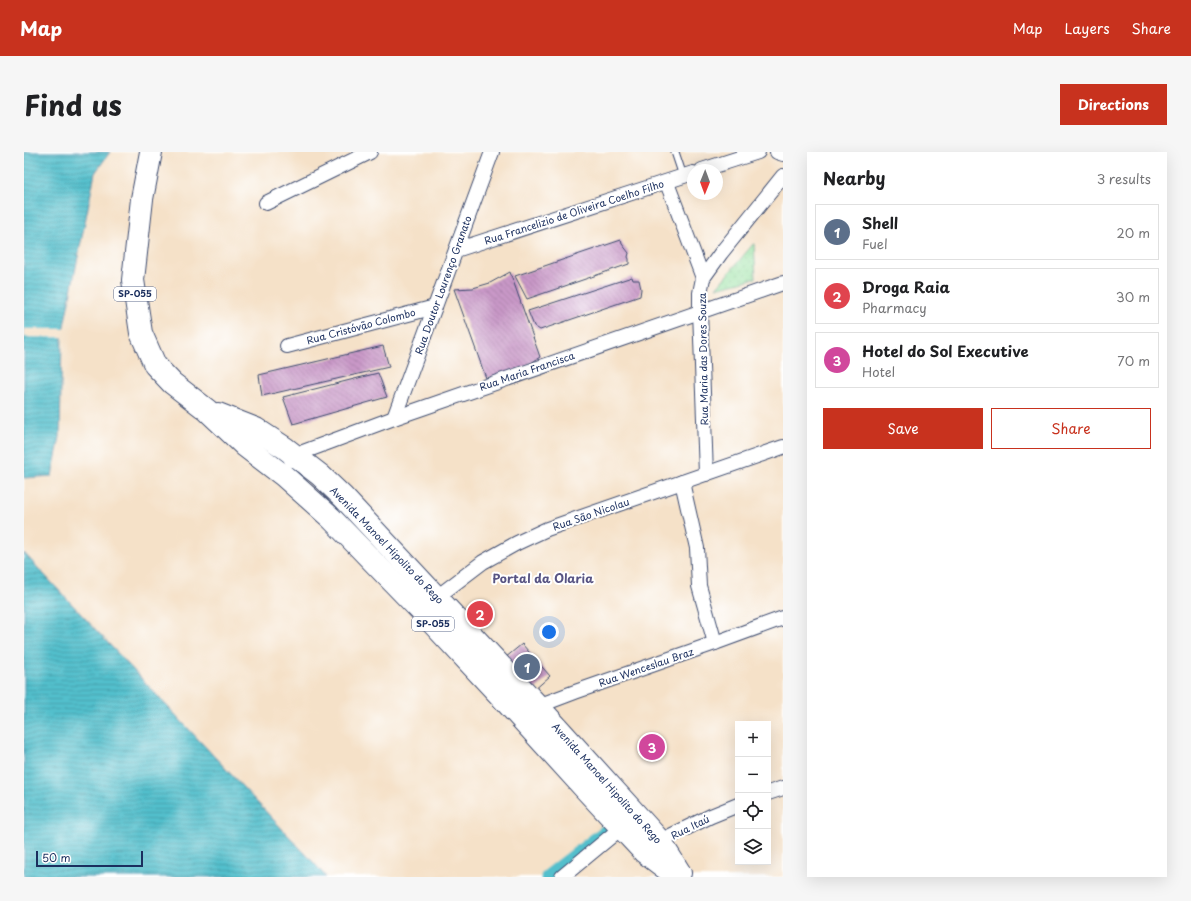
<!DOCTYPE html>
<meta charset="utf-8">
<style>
body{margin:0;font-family:"Playpen Sans",sans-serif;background:#f6f6f6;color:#202124}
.controls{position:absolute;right:12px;bottom:12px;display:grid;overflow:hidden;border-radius:0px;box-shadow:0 4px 16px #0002}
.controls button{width:36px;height:36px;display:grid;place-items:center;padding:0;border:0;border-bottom:1px solid #e0e0e0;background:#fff;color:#202124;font:20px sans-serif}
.compass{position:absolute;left:663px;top:12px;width:36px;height:36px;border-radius:50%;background:#fff;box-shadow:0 4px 16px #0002;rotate:181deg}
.scale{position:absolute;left:12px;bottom:10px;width:107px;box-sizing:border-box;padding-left:4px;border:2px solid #1b2f5e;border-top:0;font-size:11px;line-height:14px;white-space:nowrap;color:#1b2f5e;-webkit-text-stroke:3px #fff;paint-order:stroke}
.you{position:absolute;left:525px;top:480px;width:14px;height:14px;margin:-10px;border:3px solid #fff;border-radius:50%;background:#1a73e8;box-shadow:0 0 0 6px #1a73e833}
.badge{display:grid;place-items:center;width:26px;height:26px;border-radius:50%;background:#c8321e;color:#fff;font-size:13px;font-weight:700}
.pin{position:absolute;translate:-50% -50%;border:2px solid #fff;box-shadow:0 1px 4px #0006}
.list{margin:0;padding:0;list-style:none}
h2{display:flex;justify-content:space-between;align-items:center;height:52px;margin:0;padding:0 16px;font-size:17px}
h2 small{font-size:13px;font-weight:400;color:#757577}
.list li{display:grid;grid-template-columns:26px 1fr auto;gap:12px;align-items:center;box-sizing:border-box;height:56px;margin:0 8px 8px;padding:0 8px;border:1px solid #e0e0e0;border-radius:0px}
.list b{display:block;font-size:15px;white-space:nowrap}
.list p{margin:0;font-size:13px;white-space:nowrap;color:#757577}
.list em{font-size:13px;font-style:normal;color:#757577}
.actions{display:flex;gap:8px;padding:12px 16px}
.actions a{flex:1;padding:9px 0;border:1px solid #c8321e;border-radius:0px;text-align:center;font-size:14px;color:#c8321e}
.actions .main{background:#c8321e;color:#fff}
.icon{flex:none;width:22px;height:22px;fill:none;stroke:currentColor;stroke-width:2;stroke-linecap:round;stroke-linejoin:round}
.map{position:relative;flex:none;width:759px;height:725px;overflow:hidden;border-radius:0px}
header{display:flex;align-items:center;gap:24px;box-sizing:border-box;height:56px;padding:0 20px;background:#c8321e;color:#fff}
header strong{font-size:19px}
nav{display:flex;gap:22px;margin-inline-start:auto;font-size:14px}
.intro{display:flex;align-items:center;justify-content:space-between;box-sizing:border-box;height:96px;padding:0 24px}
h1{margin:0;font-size:28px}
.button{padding:10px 18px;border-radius:0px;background:#c8321e;color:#fff;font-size:14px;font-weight:700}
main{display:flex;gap:24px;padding:0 24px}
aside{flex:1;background:#fff;border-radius:0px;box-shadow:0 4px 16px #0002}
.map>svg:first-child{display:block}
.park{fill:url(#park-dots);stroke:#57877d}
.water{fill:url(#water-rules);stroke:#377795}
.pier{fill:#f5e1c8}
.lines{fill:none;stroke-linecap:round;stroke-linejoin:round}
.canal{stroke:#53bfcc;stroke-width:15}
.building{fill:url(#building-back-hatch)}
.service-casing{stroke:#3c4a6e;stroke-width:9}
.minor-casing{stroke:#3c4a6e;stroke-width:16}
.primary-casing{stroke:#3c4a6e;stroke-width:24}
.service{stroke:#fff;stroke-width:7}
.minor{stroke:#fff;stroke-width:14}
.primary{stroke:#fff;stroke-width:22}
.labels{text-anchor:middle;stroke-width:4;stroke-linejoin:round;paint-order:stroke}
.shield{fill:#fff;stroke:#5f6d8e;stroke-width:1}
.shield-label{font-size:9px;font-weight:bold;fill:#1b2f5e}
.street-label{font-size:10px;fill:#1b2f5e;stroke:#fff}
.quarter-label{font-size:12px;font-weight:bold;fill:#585483;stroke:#fff}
</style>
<header>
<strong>Map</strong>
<nav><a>Map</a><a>Layers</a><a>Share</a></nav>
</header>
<div class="intro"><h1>Find us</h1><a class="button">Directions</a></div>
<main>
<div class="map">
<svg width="759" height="725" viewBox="0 0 759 725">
<defs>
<pattern id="park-dots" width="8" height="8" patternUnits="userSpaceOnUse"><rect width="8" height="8" fill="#93df9c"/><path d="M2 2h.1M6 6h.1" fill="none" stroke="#7ec089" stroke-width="1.8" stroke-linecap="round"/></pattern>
<pattern id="water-rules" width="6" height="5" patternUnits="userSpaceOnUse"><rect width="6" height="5" fill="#53bfcc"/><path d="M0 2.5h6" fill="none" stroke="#449ca9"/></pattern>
<pattern id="building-back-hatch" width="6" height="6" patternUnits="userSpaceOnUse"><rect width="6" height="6" fill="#c998c7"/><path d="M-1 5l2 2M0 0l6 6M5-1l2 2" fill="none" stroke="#a27ca5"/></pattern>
</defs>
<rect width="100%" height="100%" fill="#fff"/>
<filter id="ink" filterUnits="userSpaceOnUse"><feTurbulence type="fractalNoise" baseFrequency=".025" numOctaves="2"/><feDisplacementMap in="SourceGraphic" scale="8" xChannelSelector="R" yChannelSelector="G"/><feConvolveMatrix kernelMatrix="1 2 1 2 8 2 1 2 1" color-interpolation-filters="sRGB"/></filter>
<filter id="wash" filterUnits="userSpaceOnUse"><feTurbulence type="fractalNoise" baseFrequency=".012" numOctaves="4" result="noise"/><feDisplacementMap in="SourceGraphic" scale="16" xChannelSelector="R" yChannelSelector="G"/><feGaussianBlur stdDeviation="0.9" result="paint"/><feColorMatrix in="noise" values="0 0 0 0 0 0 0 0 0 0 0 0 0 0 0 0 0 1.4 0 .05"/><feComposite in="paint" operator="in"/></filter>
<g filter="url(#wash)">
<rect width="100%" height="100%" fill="#f5e1c8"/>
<path class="park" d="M 730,91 L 732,126 L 692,136 Z"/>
<g class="water">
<path d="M 0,0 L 86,0 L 71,21 L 38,184 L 36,285 L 28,324 L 0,326 Z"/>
<path d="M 0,401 L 290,711 L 302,725 L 0,725 Z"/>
</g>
<path class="pier" d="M 0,177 L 41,177 L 40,185 L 0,185 Z"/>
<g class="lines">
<path class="canal" d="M 524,725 L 583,679"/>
</g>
<g id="blocks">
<g class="building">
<path d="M 597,88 L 598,92 L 605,101 L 604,105 L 605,107 L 605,112 L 503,147 L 491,124 Z"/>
<path d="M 486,120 L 516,205 L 501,215 L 481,223 L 462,226 L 430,137 L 449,136 L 466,131 Z"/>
<path d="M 608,125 L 609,128 L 615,128 L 617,137 L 616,144 L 516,178 L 510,174 L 504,159 Z"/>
<path d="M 359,194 L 365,215 L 238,244 L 235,223 Z"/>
<path d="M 354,221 L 363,245 L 269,272 L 259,245 Z"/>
<path d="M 498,492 L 526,524 L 509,539 L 481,506 Z"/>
</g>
</g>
</g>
<g filter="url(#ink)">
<use href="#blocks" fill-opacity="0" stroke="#3c4a6e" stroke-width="1"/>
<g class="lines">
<defs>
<path id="service" d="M 651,0 L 659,24"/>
<g id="minor">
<path d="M 753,0 L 759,2"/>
<path d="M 678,18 L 734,0"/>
<path d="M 643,31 L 679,126"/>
<path d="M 242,51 L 346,0"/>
<path d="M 432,98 L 669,21"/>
<path d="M 263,194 L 411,155"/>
<path d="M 370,266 L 468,0"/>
<path d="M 267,308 L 271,303 L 370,266 L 759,131"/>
<path d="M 682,322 L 676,159 L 676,141 L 679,126 L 697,101 L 759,24"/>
<path d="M 658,330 L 673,396 L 675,434 L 691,491"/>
<path d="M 411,453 L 413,445 L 459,410 L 493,391 L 523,377 L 759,295"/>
<path d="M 507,555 L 514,554 L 551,540 L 691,491 L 759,466"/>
<path d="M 744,641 L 759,636"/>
<path d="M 630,693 L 636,689 L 687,664 L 714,653"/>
<path d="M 538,725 L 597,676"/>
</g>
<g id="primary">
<path d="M 127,0 L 118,47 L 109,128 L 117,181 L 131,213 L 148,231 L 183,258 L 221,294 L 260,324 L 307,366 L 399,461 L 483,551 L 563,639 L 620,700 L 653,725"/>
<path d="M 194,262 L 232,277 L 261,296 L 296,323 L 319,345 L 514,554 L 627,679 L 636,689 L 656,721"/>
</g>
</defs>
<use href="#service" class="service-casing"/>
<use href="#minor" class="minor-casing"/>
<use href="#primary" class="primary-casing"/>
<use href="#service" class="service"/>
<use href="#minor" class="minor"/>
<use href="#primary" class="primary"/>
</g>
</g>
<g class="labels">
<g class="shield">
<rect x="90" y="135" width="42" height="14" rx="3"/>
<rect x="388" y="465" width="42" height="14" rx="3"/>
</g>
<g class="shield-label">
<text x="111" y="145">SP-055</text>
<text x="409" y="475">SP-055</text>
</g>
<g class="street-label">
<text transform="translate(550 60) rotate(-18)" y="4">Rua Francelizio de Oliveira Coelho Filho</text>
<text transform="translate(419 133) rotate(-70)" y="4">Rua Doutor Lourenço Granato</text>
<text transform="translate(337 174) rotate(-15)" y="4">Rua Cristóvão Colombo</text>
<text transform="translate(679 207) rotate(-91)" y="4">Rua Maria das Dores Souza</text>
<text transform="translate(503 219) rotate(-19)" y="4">Rua Maria Francisca</text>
<text transform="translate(567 362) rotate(-19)" y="4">Rua São Nicolau</text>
<text transform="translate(363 393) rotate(46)" y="4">Avenida Manoel Hipolito do Rego</text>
<text transform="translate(622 515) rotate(-19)" y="4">Rua Wenceslau Braz</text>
<text transform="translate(583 631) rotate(48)" y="4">Avenida Manoel Hipolito do Rego</text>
<text transform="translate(666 675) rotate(-26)" y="4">Rua Itaú</text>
</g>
<g class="quarter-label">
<text x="519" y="431">Portal da Olaria</text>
</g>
</g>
</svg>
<div class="controls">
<button>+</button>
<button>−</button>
<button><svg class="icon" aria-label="locate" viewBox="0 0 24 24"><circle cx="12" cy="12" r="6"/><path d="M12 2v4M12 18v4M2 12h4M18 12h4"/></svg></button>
<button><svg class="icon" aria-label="layers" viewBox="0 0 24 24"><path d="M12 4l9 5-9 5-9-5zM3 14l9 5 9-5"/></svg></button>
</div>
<svg class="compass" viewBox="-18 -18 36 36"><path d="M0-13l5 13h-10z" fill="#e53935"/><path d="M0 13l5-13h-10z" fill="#757577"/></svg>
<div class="scale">50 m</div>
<div class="you"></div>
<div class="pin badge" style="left:503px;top:515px;background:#5c6f8a">1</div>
<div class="pin badge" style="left:456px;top:462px;background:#e0444e">2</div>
<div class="pin badge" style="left:628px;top:595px;background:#d1479c">3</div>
</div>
<aside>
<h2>Nearby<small>3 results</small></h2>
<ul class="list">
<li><span class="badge" style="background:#5c6f8a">1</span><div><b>Shell</b><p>Fuel</p></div><em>20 m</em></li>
<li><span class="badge" style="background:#e0444e">2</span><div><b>Droga Raia</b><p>Pharmacy</p></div><em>30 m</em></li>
<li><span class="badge" style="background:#d1479c">3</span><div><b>Hotel do Sol Executive</b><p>Hotel</p></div><em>70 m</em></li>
</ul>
<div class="actions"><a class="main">Save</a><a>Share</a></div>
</aside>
</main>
